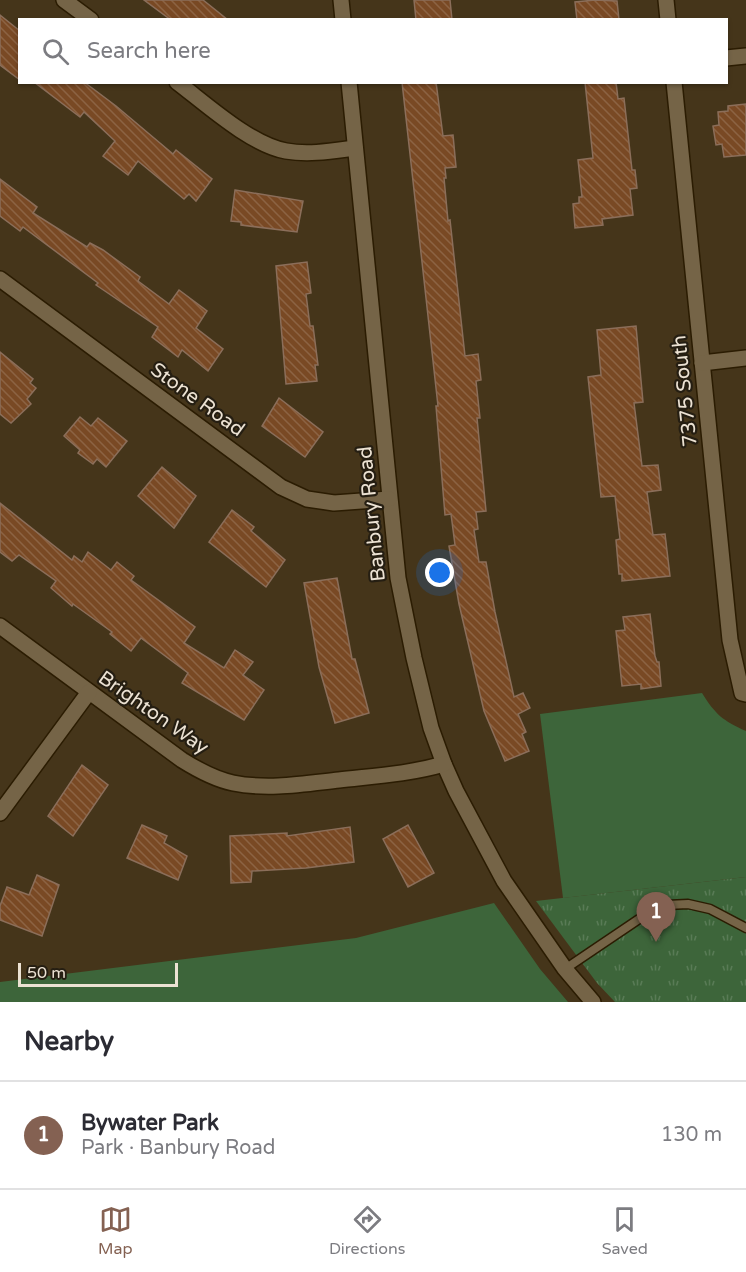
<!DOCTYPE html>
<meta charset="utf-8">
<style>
body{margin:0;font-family:"Varela Round",sans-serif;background:#f2f2f3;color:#2b2b33}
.scale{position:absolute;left:18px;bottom:15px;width:160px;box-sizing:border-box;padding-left:6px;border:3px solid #ece2d3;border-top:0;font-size:16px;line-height:21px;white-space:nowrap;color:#ece2d3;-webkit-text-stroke:4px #251e12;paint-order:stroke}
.you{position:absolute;left:440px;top:573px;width:21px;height:21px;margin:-15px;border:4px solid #fff;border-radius:50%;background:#1a73e8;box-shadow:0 0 0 9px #1a73e833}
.badge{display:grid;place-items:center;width:39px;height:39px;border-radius:50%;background:#846152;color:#fff;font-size:20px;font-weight:700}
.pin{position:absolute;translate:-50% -50px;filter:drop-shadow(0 2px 3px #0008)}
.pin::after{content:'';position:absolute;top:32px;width:21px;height:18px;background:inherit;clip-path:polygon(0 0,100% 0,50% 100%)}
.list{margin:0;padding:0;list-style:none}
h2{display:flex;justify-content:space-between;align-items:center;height:78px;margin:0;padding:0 24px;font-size:26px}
h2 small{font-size:20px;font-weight:400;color:#7c7c81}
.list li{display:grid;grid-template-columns:39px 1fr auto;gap:18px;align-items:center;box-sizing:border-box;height:108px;padding:0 24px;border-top:2px solid #e1e1e2}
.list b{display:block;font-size:22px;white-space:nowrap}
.list p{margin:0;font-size:20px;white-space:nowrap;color:#7c7c81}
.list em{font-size:20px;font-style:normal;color:#7c7c81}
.icon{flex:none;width:33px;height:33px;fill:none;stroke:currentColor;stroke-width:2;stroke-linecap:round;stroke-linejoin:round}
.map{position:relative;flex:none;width:746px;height:1002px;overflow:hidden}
.search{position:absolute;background:#fff;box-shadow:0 2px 4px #0004;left:18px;right:18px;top:18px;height:66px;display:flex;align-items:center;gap:15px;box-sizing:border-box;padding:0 21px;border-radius:0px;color:#7c7c81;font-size:22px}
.sheet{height:186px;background:#fff}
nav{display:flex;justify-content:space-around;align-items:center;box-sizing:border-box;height:84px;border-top:2px solid #e1e1e2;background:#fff;font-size:16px;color:#7c7c81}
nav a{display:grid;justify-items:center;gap:3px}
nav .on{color:#846152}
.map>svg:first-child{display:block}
.grass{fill:#3d653a}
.park{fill:url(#park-tufts)}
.building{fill:url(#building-back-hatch);stroke:#8b6e5a;stroke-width:1.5}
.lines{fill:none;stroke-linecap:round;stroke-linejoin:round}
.lane-casing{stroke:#2b1c02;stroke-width:11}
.street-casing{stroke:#2b1c02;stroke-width:18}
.lane{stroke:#756447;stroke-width:8}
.street{stroke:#756447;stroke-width:15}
.labels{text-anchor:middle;stroke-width:4.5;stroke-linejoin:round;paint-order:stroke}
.street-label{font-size:20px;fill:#ece2d3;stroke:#251e12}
</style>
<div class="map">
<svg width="746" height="1002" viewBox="0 0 746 1002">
<defs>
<pattern id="park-tufts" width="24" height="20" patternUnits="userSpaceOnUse" patternTransform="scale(1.5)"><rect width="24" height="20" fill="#3d653a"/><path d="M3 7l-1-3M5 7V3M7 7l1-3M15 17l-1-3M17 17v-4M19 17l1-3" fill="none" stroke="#597b56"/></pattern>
<pattern id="building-back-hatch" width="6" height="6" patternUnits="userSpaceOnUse" patternTransform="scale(1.5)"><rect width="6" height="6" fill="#794924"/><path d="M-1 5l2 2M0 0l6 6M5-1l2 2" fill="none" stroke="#8c6343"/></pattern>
</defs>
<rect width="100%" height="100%" fill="#45351a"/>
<g class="grass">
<path d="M 702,693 C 715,714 723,721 746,731 L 746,877 L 563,898 L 540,714 Z"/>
<path d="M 494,903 L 540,969 L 568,1002 L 0,1002 L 0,982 L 356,938 Z"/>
</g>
<path class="park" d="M 746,877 L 746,1002 L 615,1002 L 597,983 L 536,901 Z"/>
<g class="building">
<path d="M 144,0 L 203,0 L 228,20 L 171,20 Z"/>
<path d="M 414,0 L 450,0 L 452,20 L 416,20 Z"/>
<path d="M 595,0 L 617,1 L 619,20 L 577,20 L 575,2 Z"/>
<path d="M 0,15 L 20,31 L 20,80 L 0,65 Z"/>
<path d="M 34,82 L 84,82 L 116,106 L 173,154 L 176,150 L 212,179 L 196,201 L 189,194 L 184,199 L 138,161 L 128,175 L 103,156 L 115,141 L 84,112 L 80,117 Z"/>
<path d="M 402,82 L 436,82 L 443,136 L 453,135 L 456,167 L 445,168 L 446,178 L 444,178 L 448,221 L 450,220 L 465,356 L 478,354 L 481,380 L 476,381 L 480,418 L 477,418 L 486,511 L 476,512 L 478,529 L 474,530 L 479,562 L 486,562 L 495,612 L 514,697 L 523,693 L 530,708 L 518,714 L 526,732 L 522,734 L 529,751 L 505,761 L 484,711 L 459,604 L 449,546 L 455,545 L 451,514 L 445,515 L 436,406 L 438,406 Z"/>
<path d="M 585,82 L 616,82 L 618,99 L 624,98 L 632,170 L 635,170 L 637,188 L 630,189 L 633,215 L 602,219 L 603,225 L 575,228 L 573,204 L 579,203 L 579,197 L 582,197 L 578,160 L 593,158 Z"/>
<path d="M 746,104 L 746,155 L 724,157 L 722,144 L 716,145 L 713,126 L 719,125 L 718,112 L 728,111 L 728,106 Z"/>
<path d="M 0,179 L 37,207 L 33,213 L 87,247 L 90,243 L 103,250 L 140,277 L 138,281 L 169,304 L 179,290 L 207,311 L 196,328 L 223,349 L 208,371 L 182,350 L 178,357 L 152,337 L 158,327 L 96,285 L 98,283 L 23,227 L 20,231 L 0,216 Z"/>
<path d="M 235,190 L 303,201 L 297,232 L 241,225 L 241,222 L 231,221 Z"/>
<path d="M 307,262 L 311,293 L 306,294 L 310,326 L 313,326 L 318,365 L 315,365 L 317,381 L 286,384 L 276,266 Z"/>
<path d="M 636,326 L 643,402 L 634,403 L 642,466 L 658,465 L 661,490 L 647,492 L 653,535 L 665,534 L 670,576 L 622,581 L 622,574 L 619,574 L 616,540 L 620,539 L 615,496 L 601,497 L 588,377 L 601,375 L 597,330 Z"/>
<path d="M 0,352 L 33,379 L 30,383 L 36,388 L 27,399 L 31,404 L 11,423 L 0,414 Z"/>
<path d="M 279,398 L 323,432 L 305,457 L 262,426 Z"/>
<path d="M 80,417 L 91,426 L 98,418 L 127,441 L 106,467 L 97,459 L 93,464 L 78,453 L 80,450 L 64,436 Z"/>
<path d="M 162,467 L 196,496 L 174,528 L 138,496 Z"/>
<path d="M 0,503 L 72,560 L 74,556 L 82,562 L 88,552 L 111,570 L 117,562 L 134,576 L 131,580 L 195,627 L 184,643 L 224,668 L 235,650 L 253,662 L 243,675 L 264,690 L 244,720 L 182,683 L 188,673 L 141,638 L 131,651 L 110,634 L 112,632 L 73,604 L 72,606 L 51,588 L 56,581 L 19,555 L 12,561 L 0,552 Z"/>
<path d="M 232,510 L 254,527 L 251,531 L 285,560 L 266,587 L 209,542 Z"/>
<path d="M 337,578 L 352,659 L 355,659 L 369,713 L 335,723 L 319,667 L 304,583 Z"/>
<path d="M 650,614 L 655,656 L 657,662 L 659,662 L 661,686 L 641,689 L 641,684 L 622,686 L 616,631 L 625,630 L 623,617 Z"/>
<path d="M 82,765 L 108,785 L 73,836 L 48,816 Z"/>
<path d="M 142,825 L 167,836 L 164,843 L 187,856 L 178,880 L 127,858 Z"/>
<path d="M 408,825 L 434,873 L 408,887 L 383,839 Z"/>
<path d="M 350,827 L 354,862 L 306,868 L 252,871 L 251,882 L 231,883 L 230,836 L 287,833 L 287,836 Z"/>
<path d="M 37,875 L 59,885 L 42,936 L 0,920 L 0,906 L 7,887 L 29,895 Z"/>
</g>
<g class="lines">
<defs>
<path id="lane" d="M 565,969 L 645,915 L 667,905 L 688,904 L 710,909 L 746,928"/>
<g id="street">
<path d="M 64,0 L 91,20"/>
<path d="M 341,0 L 343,20"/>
<path d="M 666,0 L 668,20"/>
<path d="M 726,58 L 746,56"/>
<path d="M 177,82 C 206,104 251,145 286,151 C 309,155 332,151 355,148"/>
<path d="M 349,82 L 398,578 L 414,658 L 431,728 L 444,764 L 456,791 L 504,881 L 565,969 L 593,1002"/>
<path d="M 674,82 L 730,640 L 742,693 L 746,694"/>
<path d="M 0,279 L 281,487 L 307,499 L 334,503 L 389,499"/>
<path d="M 702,363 L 746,358"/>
<path d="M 0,626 L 182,760 C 198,770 214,779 233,783 C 268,790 303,784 339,780 C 374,776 409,774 444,764"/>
<path d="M 0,813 L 89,692"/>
</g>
</defs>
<use href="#lane" class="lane-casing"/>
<use href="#street" class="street-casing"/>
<use href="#lane" class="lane"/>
<use href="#street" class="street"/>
</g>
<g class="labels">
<g class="street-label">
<text transform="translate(684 391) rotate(-96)" y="7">7375 South</text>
<text transform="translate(198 399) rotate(36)" y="7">Stone Road</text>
<text transform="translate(371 514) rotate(-96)" y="7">Banbury Road</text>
<text transform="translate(154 712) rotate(35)" y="7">Brighton Way</text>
</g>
</g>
</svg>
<div class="scale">50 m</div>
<div class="you"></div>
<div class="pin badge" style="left:656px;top:942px">1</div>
<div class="search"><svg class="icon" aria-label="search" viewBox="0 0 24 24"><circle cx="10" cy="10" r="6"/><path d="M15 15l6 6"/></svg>Search here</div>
</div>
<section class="sheet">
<h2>Nearby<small></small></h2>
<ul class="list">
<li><span class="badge">1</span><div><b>Bywater Park</b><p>Park · Banbury Road</p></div><em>130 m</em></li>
</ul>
</section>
<nav>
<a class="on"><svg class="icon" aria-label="map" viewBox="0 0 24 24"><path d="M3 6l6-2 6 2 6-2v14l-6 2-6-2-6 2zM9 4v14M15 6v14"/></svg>Map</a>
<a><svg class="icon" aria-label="directions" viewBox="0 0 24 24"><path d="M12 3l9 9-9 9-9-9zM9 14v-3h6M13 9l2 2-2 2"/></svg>Directions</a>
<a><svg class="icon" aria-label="saved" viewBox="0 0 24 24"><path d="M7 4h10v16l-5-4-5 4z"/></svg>Saved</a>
</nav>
